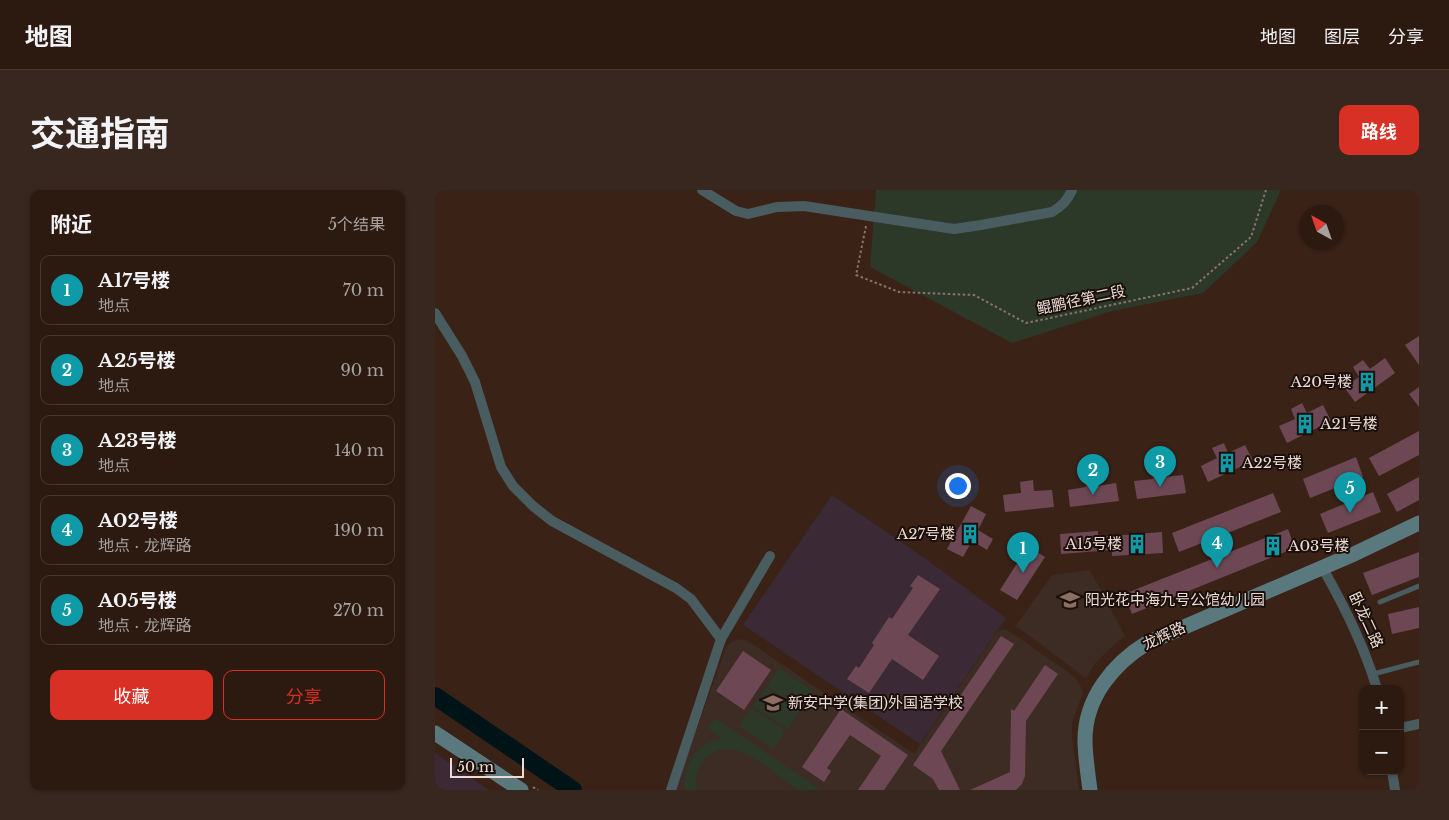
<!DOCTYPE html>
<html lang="zh">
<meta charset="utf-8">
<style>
body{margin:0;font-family:"Libre Baskerville","Noto Sans SC",serif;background:#38271f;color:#f1f3f6}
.controls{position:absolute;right:15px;bottom:15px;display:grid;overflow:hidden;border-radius:10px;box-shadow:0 1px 4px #0004}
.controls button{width:45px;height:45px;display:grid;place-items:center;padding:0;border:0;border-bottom:1px solid #483831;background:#2c1a11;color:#f1f3f6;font:25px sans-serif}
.compass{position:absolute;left:864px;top:15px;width:45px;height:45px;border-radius:50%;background:#2c1a11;box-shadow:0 1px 4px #0004;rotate:320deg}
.scale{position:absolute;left:15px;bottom:12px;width:74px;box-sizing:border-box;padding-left:5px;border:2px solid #ecdbd3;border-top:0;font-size:14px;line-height:18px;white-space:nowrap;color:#ecdbd3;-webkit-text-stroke:4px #1a0f0a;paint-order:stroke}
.you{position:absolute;left:522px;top:295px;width:18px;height:18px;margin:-12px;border:4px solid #fff;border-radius:50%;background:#1a73e8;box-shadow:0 0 0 8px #1a73e833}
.badge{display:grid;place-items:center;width:32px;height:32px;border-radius:50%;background:#d93025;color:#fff;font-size:16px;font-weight:700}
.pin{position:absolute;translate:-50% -41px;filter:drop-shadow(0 1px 2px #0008)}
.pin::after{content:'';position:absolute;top:26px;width:18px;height:15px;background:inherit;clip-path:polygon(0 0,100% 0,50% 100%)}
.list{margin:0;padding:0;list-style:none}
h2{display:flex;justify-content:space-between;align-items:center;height:65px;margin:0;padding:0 20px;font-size:21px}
h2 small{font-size:16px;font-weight:400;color:#a6a19f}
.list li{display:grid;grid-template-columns:32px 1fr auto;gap:15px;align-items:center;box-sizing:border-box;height:70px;margin:0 10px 10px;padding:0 10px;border:1px solid #483831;border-radius:10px}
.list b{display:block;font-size:19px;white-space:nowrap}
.list p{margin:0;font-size:16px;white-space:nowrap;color:#a6a19f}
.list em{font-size:16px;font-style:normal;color:#a6a19f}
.actions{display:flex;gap:10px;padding:15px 20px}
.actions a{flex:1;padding:11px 0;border:1px solid #d93025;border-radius:10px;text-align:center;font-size:18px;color:#d93025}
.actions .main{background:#d93025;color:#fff}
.map{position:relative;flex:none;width:984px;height:600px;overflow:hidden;border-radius:10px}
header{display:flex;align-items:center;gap:30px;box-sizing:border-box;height:70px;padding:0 25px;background:#2c1a11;border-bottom:1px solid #483831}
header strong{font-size:24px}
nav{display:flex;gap:28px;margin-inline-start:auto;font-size:18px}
.intro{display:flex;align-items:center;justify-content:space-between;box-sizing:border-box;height:120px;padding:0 30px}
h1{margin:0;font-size:35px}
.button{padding:12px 22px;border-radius:10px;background:#d93025;color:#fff;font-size:18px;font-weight:700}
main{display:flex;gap:30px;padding:0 30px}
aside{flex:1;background:#2c1a11;border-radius:10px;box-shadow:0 1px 4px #0004}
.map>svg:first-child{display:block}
.industrial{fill:#3b2a35}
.education{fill:#3d2c23}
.green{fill:#2c3929}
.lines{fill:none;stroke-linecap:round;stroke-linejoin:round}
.river{stroke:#001418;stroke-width:18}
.building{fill:#6d4854}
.path{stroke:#89746a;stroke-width:2;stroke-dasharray:2.5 2.5;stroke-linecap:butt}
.lane{stroke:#495c60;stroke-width:5}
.street{stroke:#495c60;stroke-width:10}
.secondary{stroke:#5a797f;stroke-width:15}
.labels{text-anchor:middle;stroke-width:4;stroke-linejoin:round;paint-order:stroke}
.street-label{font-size:15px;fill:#ecdbd3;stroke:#1a0f0a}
.poi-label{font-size:15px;fill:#ecdbd3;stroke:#1a0f0a;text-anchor:start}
</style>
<header>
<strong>地图</strong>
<nav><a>地图</a><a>图层</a><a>分享</a></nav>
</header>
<div class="intro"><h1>交通指南</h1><a class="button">路线</a></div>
<main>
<aside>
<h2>附近<small>5个结果</small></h2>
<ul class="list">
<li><span class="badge" style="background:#0f9aa8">1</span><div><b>A17号楼</b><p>地点</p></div><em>70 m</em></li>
<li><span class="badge" style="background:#0f9aa8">2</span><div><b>A25号楼</b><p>地点</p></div><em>90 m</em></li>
<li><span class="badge" style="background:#0f9aa8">3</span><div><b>A23号楼</b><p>地点</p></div><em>140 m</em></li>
<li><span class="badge" style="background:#0f9aa8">4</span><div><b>A02号楼</b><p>地点 · 龙辉路</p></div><em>190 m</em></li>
<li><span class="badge" style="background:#0f9aa8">5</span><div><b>A05号楼</b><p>地点 · 龙辉路</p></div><em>270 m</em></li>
</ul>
<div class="actions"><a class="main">收藏</a><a>分享</a></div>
</aside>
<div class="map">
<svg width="984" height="600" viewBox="0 0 984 600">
<rect width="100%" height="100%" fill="#3a2217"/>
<g class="industrial">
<path d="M 397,305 L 491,369 L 571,428 L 485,554 L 308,435 Z"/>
<path d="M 0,563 L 54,600 L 0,600 Z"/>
</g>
<g class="education">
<path d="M 655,380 L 690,446 L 681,453 L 661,472 L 651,488 L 581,436 L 617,385 Z"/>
<path d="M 568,439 L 574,441 L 633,482 L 641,489 L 646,497 L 648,503 L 637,533 L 637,546 L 644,600 L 240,600 L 289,463 L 292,456 L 298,451 L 306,449 L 313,451 L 479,564 L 562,442 Z"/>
</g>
<g class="green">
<path d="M 441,0 L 846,0 L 822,52 L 768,103 L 677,121 L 577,153 L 435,77 Z"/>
<path d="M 344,478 L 378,501 L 366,519 L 332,496 Z"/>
<path d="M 331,497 L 365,521 L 353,539 L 318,516 Z"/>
<path d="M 317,518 L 351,541 L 338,559 L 304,536 Z"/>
<path d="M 280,528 L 386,600 C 379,600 369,600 363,599 C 337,585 300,540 271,568 C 263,576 259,588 262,600 L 250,600 C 245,575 263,553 287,548 L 273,538 Z"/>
</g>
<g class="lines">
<path class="river" d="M 0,506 L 138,600"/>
</g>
<g class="building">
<path d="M 984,146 L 984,175 L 970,155 Z"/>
<path d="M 950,168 L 960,183 L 920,212 L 909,197 L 924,187 L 918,177 L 928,170 L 935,179 Z"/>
<path d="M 984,197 L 984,217 L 974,204 Z"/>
<path d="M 867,213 L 872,223 L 888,215 L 896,231 L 852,253 L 844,236 L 860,229 L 856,219 Z"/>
<path d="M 984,241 L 984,265 L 944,286 L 934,268 Z"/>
<path d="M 789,253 L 793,263 L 810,255 L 818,271 L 773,292 L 766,276 L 782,268 L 777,258 Z"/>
<path d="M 921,267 L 928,287 L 875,308 L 868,289 Z"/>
<path d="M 729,276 L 730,287 L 748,285 L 751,303 L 702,309 L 699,291 L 718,289 L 716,278 Z"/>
<path d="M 662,285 L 663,296 L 681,293 L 684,311 L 635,317 L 633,300 L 651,297 L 649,286 Z"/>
<path d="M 984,287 L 984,310 L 962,322 L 952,304 Z"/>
<path d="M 598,290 L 599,301 L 617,300 L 619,317 L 570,322 L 568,305 L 586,303 L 585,292 Z"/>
<path d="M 938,302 L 946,322 L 893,343 L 885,324 Z"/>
<path d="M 838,303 L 846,322 L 744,362 L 737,343 Z"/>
<path d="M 536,316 L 551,324 L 543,340 L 558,349 L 552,360 L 537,351 L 528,367 L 512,359 Z"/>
<path d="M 853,339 L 860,358 L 697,424 L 689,404 Z"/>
<path d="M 663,341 L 663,347 L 727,342 L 728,363 L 677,366 L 677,360 L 626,364 L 625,344 Z"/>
<path d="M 593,356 L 610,367 L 582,410 L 565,400 Z"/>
<path d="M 984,362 L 984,387 L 937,405 L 928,383 Z"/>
<path d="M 483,385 L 505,399 L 473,445 L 504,466 L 488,490 L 457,469 L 434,503 L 412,489 L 421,476 L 424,478 L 439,455 L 437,453 L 454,427 L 457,429 L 478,398 L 475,396 Z"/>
<path d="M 984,417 L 984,438 L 957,444 L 953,424 Z"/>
<path d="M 566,446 L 579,454 L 506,561 L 525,600 L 504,600 L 498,589 L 478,575 Z"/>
<path d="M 308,461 L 336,480 L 309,520 L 281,501 Z"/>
<path d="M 610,475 L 623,484 L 591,531 L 590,586 L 587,594 L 581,600 L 535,600 L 575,582 L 576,519 L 579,521 Z"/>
<path d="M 406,519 L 473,565 L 449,600 L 423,600 L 446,566 L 415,545 L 392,578 L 396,581 L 389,592 L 367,577 Z"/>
</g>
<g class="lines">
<g class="path">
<path d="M 431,36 L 421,85 L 464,102 L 539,105 L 591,133 L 757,98 L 816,47 L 831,0"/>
<path d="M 98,597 L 103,600"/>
</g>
<g class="lane">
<path d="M 945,412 L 984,396"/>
<path d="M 938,484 L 984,472"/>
</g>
<g class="street">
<path d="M 267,0 L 301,21 L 313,24 L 342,17 L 369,16 L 519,39 L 546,35 L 617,22 C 627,16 632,11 637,0"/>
<path d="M 0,123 L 27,166 L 40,192 L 66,277 L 78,296 L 98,316 L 117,331 L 241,398 L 256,409 L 286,449"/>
<path d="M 887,377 C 910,417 929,455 942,499"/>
<path d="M 965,538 L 984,534"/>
<path d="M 957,581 L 960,600"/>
<path d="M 236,600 L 286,449 L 335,366"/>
</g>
<g class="secondary">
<path d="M 0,543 L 86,600"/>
<path d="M 655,600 C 653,584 650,566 650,550 C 650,508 678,474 712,453 L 919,364 L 984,333"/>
</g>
</g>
<defs>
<symbol id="building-bare" viewBox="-9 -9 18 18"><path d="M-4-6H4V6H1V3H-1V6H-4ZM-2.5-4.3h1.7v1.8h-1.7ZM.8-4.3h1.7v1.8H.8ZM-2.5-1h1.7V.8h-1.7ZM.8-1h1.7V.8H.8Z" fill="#0f9aa8" stroke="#1a0f0a" stroke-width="2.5" paint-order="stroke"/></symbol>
<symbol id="school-bare" viewBox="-9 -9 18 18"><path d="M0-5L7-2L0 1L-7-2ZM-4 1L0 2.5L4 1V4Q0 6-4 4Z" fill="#8d6e63" stroke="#1a0f0a" stroke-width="2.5" paint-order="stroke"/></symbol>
</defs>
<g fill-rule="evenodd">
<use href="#building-bare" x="918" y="178" width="28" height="28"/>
<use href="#building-bare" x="856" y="220" width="28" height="28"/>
<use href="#building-bare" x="778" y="259" width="28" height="28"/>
<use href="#building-bare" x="521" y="330" width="28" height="28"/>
<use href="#building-bare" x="688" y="340" width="28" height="28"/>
<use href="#building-bare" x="824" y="342" width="28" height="28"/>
<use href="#school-bare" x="621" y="396" width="28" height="28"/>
<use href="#school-bare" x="324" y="499" width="28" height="28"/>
</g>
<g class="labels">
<g class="street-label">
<text transform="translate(646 110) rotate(-12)" y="5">鲲鹏径第二段</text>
<text transform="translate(931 430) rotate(65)" y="5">卧龙二路</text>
<text transform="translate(729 446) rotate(-25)" y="5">龙辉路</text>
</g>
<g class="poi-label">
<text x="917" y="197" text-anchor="end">A20号楼</text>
<text x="885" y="239">A21号楼</text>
<text x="807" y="278">A22号楼</text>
<text x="520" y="349" text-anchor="end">A27号楼</text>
<text x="687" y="359" text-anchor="end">A15号楼</text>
<text x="853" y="361">A03号楼</text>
<text x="650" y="415">阳光花中海九号公馆幼儿园</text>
<text x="353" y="518">新安中学(集团)外国语学校</text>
</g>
</g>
</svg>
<div class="controls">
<button>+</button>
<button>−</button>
</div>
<svg class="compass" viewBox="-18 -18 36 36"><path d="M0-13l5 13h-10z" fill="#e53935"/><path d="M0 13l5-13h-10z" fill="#a6a19f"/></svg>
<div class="scale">50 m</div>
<div class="you"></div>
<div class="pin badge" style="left:588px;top:383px;background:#0f9aa8">1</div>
<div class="pin badge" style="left:658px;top:305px;background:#0f9aa8">2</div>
<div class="pin badge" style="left:725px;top:297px;background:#0f9aa8">3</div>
<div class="pin badge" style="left:782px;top:378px;background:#0f9aa8">4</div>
<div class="pin badge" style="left:915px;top:323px;background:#0f9aa8">5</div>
</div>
</main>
